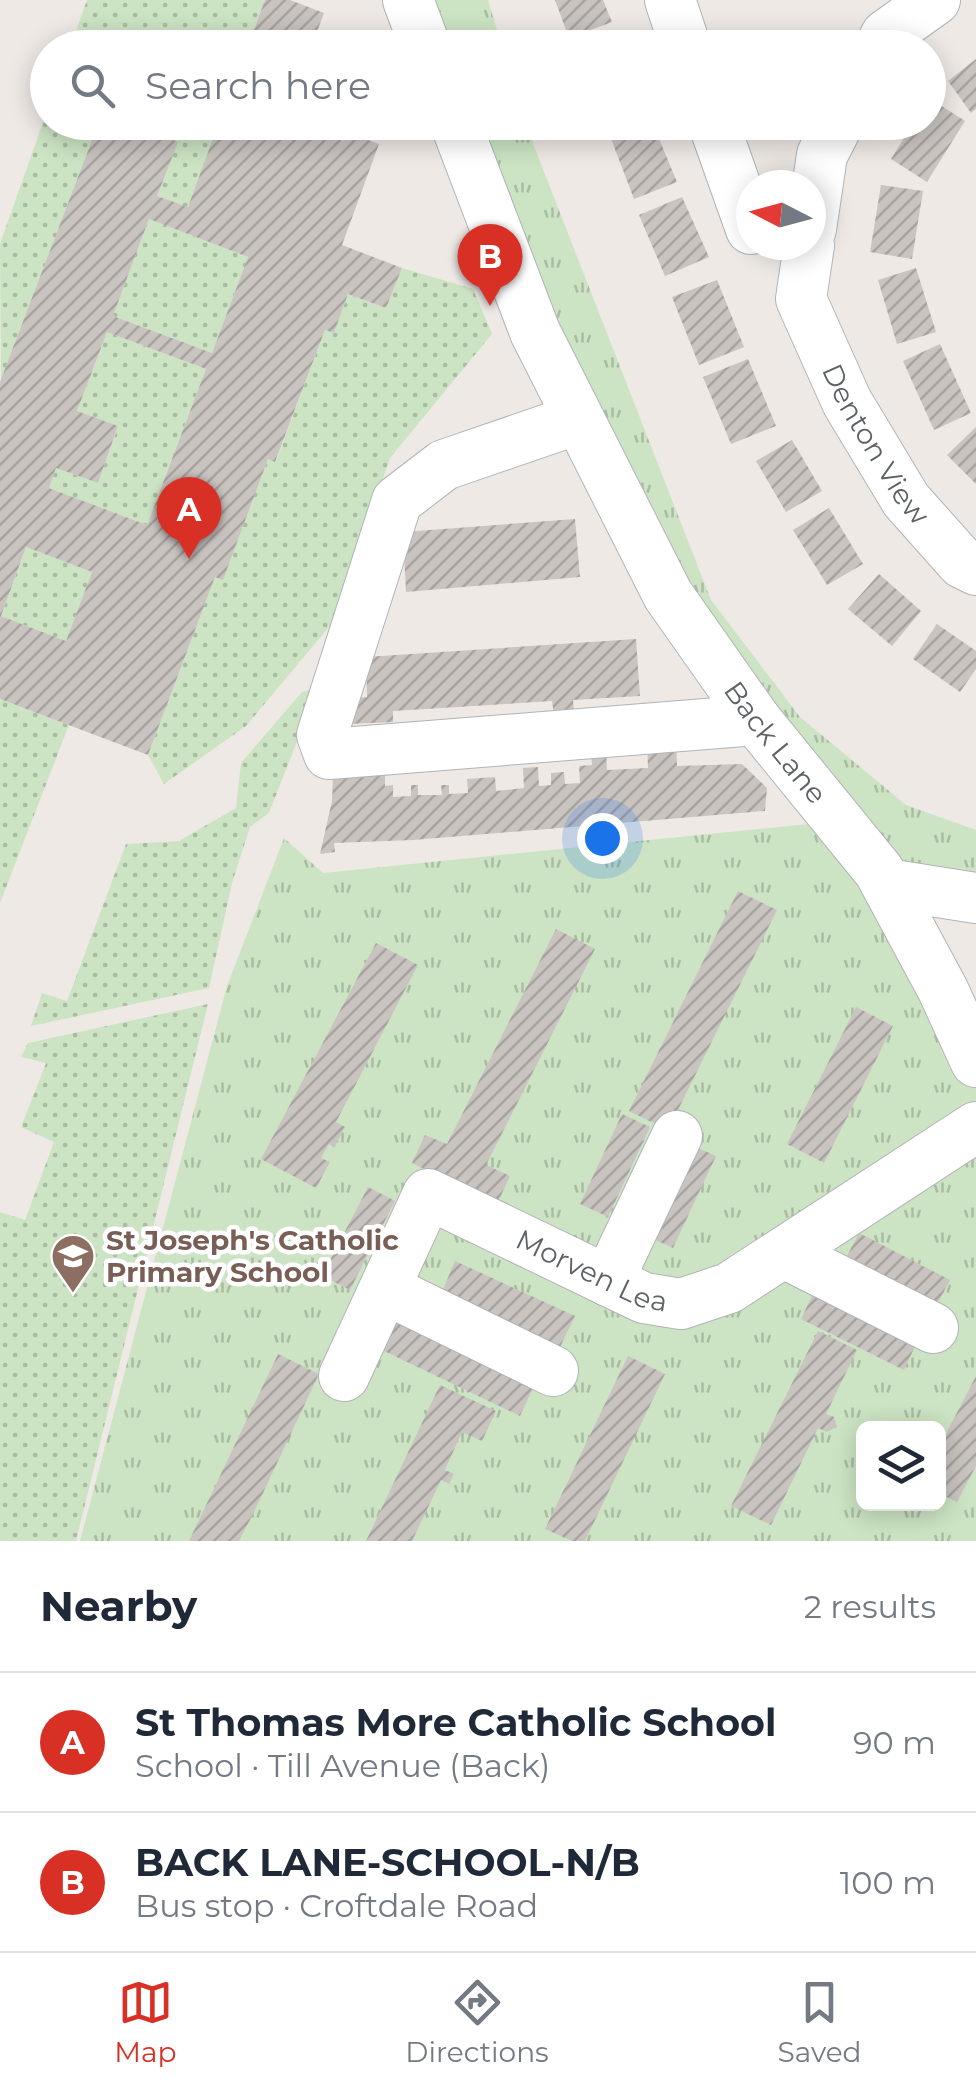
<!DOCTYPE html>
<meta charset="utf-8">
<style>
body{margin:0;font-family:Montserrat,sans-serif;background:#f6f6f7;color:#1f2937}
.controls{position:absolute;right:30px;bottom:30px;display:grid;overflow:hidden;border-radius:15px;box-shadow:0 5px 25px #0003}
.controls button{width:90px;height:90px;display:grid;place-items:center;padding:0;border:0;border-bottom:2px solid #e0e1e3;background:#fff;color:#1f2937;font:50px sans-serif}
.compass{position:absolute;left:736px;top:170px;width:90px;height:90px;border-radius:50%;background:#fff;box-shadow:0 5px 25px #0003;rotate:276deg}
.you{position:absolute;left:602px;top:838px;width:35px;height:35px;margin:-25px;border:8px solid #fff;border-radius:50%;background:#1a73e8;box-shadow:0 0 0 15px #1a73e833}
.badge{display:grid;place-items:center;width:65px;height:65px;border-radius:50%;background:#d93025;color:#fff;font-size:32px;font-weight:700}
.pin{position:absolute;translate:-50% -82px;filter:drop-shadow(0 2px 5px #0008)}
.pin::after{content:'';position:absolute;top:52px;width:35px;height:30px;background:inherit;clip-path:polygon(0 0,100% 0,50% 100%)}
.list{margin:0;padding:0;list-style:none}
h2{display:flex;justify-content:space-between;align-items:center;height:130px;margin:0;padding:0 40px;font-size:42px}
h2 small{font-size:32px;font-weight:400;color:#747a83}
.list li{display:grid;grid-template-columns:65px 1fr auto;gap:30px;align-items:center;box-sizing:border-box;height:140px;padding:0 40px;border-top:2px solid #e0e1e3}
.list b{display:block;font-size:38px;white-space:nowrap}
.list p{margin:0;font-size:32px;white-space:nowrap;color:#747a83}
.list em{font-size:32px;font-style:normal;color:#747a83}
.icon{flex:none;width:55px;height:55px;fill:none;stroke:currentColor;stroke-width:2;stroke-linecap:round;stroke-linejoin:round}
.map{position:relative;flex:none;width:976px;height:1541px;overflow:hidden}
.search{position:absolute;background:#fff;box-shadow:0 5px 25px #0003;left:30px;right:30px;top:30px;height:110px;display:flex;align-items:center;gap:25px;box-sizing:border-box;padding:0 35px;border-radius:55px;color:#747a83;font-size:38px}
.sheet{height:410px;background:#fff}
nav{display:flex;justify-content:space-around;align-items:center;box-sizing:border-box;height:140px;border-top:2px solid #e0e1e3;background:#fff;font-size:28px;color:#747a83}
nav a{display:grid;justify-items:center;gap:5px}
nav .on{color:#d93025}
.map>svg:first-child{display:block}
.grass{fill:url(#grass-tufts);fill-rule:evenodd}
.park{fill:url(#park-dots)}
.building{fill:url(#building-hatch);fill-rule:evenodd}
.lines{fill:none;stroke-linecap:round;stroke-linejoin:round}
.minor-casing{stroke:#b0b4b6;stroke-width:52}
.minor{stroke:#fff;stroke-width:50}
.labels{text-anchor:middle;stroke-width:9;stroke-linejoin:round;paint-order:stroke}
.street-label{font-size:28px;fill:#5d6264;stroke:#fff}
.education-label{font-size:28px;font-weight:bold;fill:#785e54;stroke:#fff;text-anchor:start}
</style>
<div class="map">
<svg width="976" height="1541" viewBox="0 0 976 1541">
<defs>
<pattern id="grass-tufts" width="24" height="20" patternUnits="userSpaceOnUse" patternTransform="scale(2.5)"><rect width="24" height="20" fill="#cce4c3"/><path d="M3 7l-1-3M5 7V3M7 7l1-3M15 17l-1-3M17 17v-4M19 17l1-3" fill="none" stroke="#a9bca2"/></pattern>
<pattern id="park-dots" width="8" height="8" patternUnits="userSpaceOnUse" patternTransform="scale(2.5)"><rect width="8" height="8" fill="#cce4c3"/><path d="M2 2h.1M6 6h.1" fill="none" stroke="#a9bca2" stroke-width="1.8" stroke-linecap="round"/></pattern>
<pattern id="building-hatch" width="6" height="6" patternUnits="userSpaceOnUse" patternTransform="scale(2.5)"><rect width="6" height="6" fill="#cac4c1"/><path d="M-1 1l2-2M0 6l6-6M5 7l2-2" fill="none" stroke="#a7a3a0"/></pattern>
</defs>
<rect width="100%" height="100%" fill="#eee9e5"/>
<g class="grass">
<path d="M 408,0 L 488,0 L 502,47 L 426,47 Z"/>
<path d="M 455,123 L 525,123 L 711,600 L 800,717 L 906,805 L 976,830 L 976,898 L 888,884 L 976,1062 L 976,1541 L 80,1541 L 227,986 L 284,838 L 323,873 L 838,821 L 756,720 ZM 864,1428 L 938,1428 L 938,1504 L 864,1504 Z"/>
</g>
<g class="park">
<path d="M 87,0 L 265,0 L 247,47 L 70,48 Z"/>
<path d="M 47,111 L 48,122 L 99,123 L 1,382 L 0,244 Z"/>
<path d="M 126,123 L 219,123 L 188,207 L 157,196 L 177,142 Z"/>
<path d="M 149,219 L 248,257 L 212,353 L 113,316 Z"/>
<path d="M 402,268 L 473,289 L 492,334 L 390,458 L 334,621 L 246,726 L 164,784 L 148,755 L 215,577 L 223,579 L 268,459 L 276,461 L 325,330 L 334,333 L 348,294 L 386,308 Z"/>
<path d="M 107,332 L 206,369 L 147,525 L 49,488 L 56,468 L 98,483 L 118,427 L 77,411 Z"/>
<path d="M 26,547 L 92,572 L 66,641 L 1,616 Z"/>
<path d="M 318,688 L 269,813 L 250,827 L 232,883 L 209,988 L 31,1026 L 42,993 L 67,1001 L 126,844 L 179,841 L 236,808 L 241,763 L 302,692 Z"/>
<path d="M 0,699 L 69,725 L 0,903 Z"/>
<path d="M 208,1004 L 76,1541 L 0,1541 L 0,1212 L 25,1220 L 54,1142 L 21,1127 L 46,1063 L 21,1057 L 28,1043 Z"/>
</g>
<g class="building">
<path d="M 265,0 L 290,0 L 324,13 L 311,48 L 247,48 Z"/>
<path d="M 555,0 L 603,0 L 612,22 L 569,38 Z"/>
<path d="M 976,59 L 976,109 L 971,113 L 948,81 Z"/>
<path d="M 929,98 L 965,121 L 927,182 L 891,159 L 914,122 L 929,122 Z"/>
<path d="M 99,122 L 126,122 L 178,142 L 157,196 L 188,207 L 219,122 L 294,122 L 343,141 L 346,132 L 379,144 L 342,245 L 402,268 L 386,308 L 348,294 L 334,333 L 325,330 L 275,462 L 268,459 L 223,580 L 215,577 L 148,755 L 0,699 L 0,382 ZM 149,219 L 248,257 L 212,353 L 113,316 ZM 107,332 L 206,369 L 147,525 L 49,488 L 56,468 L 98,483 L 118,426 L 77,411 ZM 26,547 L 92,572 L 66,641 L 1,616 Z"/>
<path d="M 645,122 L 652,122 L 677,182 L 634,199 L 610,136 Z"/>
<path d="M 881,185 L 923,191 L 912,259 L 870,252 Z"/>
<path d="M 682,197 L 709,257 L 665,276 L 639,215 Z"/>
<path d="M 916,268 L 936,332 L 897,344 L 878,280 Z"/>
<path d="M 717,280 L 744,347 L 699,365 L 672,297 Z"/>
<path d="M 940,344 L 971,413 L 934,430 L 903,361 Z"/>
<path d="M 748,359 L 776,426 L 731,444 L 703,377 Z"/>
<path d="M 976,427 L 976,484 L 947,455 Z"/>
<path d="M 792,440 L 822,491 L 786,512 L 756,461 Z"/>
<path d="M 829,508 L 863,564 L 827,585 L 793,530 Z"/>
<path d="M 575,519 L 580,577 L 406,592 L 403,532 Z"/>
<path d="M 879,574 L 921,611 L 892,646 L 848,609 Z"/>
<path d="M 937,624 L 976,651 L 976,669 L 960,692 L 913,659 Z"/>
<path d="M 636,639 L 640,696 L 573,700 L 575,720 L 555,722 L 552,701 L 393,711 L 393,722 L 348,724 L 347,698 L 367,697 L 366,657 Z"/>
<path d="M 676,741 L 677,766 L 742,764 L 767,788 L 765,811 L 413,840 L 334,843 L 335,852 L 320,854 L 332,801 L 333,775 L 385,775 L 385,786 L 393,785 L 393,797 L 411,796 L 411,785 L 418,785 L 418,795 L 442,795 L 441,785 L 449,785 L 449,794 L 468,793 L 467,779 L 495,777 L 496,791 L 524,788 L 523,768 L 538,767 L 539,786 L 551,785 L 551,773 L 564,772 L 565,784 L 580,783 L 579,766 L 592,765 L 591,746 L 606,744 L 607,770 L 648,768 L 647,742 Z"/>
<path d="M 738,891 L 777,910 L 668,1130 L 629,1111 Z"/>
<path d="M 556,929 L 595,949 L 486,1165 L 510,1176 L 497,1204 L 412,1163 L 425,1135 L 447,1144 Z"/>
<path d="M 376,943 L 418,965 L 336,1122 L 345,1127 L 334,1148 L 329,1144 L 321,1158 L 330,1162 L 316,1188 L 261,1159 Z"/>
<path d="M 856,1007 L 893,1026 L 824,1163 L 787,1144 Z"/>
<path d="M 622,1114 L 650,1127 L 608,1217 L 580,1204 Z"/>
<path d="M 689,1144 L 716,1156 L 673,1248 L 647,1236 Z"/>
<path d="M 368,1187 L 395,1201 L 350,1290 L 322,1276 Z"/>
<path d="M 859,1233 L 950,1280 L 936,1306 L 845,1260 Z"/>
<path d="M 455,1261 L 575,1316 L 560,1347 L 442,1292 Z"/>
<path d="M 814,1292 L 917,1342 L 904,1370 L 801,1319 Z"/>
<path d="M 397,1318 L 535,1384 L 520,1416 L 382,1350 Z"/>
<path d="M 818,1331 L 857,1350 L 826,1414 L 834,1417 L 837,1427 L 827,1432 L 818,1428 L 771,1525 L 731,1506 Z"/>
<path d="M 278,1354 L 319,1374 L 254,1512 L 239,1541 L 189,1541 Z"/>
<path d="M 628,1356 L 665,1374 L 585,1541 L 572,1541 L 545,1529 Z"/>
<path d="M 976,1376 L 976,1466 L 957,1502 L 939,1493 L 939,1447 Z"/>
<path d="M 440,1385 L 496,1411 L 482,1441 L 462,1432 L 445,1470 L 454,1474 L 449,1484 L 441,1480 L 412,1541 L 366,1541 Z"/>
</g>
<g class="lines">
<defs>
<g id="minor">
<path d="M 408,0 L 426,48"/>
<path d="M 670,0 L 686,48"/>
<path d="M 879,48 L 886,35 L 935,0"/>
<path id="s1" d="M 455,122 L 535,332 L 668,595 L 756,720 L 879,871 L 943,990 L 976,1062"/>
<path d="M 713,122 L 751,229"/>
<path d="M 811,229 L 822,155 L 839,122"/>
<path id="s2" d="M 809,245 L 801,299 L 847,402 L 906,500 L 962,563 L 976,570"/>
<path d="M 578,419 L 444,465 L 397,501 L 322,735 L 329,754 L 756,720"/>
<path d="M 887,884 L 976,898"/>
<path d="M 784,1253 L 933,1328"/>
<path d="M 608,1281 L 677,1136"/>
<path d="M 385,1289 L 553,1371"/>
<path id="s3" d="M 344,1376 L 428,1194 L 644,1298 L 681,1304 L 729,1288 L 976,1127"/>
</g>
</defs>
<use href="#minor" class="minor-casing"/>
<use href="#minor" class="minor"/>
</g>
<defs>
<symbol id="school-pin" viewBox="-11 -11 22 30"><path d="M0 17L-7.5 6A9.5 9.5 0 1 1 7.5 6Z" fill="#8d6e63" stroke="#fff"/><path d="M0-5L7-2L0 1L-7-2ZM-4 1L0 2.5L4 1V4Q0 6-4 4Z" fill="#fff"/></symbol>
</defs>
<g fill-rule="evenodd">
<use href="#school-pin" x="48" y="1231" width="50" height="68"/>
</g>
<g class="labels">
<g class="street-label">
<text dy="10" stroke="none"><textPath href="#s2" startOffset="218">Denton View</textPath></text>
<text dy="10" stroke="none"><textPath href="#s1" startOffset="702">Back Lane</textPath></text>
<text dy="10" stroke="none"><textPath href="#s3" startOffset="382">Morven Lea</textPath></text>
</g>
<g class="education-label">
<text x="106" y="1250">St Joseph's Catholic<tspan x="106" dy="32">Primary School</tspan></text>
</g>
</g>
</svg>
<div class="controls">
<button><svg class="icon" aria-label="layers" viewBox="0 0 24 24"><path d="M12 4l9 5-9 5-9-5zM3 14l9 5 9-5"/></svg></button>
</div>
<svg class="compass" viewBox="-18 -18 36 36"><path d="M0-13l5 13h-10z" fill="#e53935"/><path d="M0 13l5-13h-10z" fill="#747a83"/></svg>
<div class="you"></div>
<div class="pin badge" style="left:189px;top:559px">A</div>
<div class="pin badge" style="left:490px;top:306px">B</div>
<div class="search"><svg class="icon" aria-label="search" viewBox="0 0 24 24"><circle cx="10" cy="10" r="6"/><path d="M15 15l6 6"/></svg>Search here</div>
</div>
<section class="sheet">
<h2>Nearby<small>2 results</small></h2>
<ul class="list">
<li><span class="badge">A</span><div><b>St Thomas More Catholic School</b><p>School · Till Avenue (Back)</p></div><em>90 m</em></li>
<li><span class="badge">B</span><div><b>BACK LANE-SCHOOL-N/B</b><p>Bus stop · Croftdale Road</p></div><em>100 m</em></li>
</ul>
</section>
<nav>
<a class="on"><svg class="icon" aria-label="map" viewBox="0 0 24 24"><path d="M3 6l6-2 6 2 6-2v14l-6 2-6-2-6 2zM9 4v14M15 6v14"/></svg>Map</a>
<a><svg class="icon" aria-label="directions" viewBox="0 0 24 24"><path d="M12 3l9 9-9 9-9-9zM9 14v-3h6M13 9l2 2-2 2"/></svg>Directions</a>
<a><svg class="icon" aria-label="saved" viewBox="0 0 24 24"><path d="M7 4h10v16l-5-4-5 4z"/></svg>Saved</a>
</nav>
